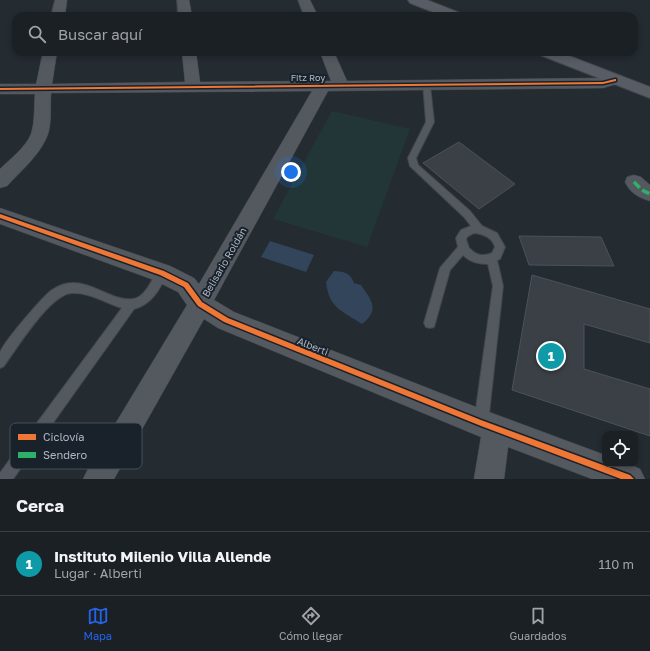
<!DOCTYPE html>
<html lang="es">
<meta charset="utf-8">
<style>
body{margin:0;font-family:"Golos Text",sans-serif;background:#24282d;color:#f1f3f6}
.controls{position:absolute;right:12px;bottom:12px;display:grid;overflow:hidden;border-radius:8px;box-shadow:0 2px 6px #0003}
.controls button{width:36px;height:36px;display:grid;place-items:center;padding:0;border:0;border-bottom:1px solid #393e42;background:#1b2025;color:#f1f3f6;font:20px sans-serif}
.you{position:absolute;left:291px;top:172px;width:14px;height:14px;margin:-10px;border:3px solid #fff;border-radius:50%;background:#1a73e8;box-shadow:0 0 0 6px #1a73e833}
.badge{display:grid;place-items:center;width:26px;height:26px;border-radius:50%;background:#2563eb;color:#fff;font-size:13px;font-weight:700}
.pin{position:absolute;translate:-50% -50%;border:2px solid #fff;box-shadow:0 1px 4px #0006}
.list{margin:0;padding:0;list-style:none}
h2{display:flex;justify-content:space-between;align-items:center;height:52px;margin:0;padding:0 16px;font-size:17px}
h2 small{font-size:13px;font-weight:400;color:#a0a3a7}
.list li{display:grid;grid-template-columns:26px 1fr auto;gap:12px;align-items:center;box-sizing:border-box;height:64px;padding:0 16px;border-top:1px solid #393e42}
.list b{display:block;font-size:15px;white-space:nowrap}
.list p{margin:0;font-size:13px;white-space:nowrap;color:#a0a3a7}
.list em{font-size:13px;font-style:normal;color:#a0a3a7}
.icon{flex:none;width:22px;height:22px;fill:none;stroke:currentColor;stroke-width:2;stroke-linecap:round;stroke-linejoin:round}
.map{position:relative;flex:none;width:650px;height:479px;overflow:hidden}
.search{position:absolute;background:#1b2025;box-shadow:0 2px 6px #0003;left:12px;right:12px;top:12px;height:44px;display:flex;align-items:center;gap:10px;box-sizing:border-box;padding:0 14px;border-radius:12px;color:#a0a3a7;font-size:15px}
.sheet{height:116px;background:#1b2025}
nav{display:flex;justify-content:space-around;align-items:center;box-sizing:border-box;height:56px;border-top:1px solid #393e42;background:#1b2025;font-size:11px;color:#a0a3a7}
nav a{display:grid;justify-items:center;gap:2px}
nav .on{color:#2563eb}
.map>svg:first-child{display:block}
.green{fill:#223637}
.water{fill:#32455a}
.building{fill:#3b4046;stroke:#4c525a}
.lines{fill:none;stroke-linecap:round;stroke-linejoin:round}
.service-casing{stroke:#42474c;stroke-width:2}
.minor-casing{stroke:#42474c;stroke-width:1}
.secondary-casing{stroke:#42474c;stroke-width:2}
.service{fill:#545960;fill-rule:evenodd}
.minor{fill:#545960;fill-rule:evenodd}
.secondary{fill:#585d65;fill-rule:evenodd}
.quiet{stroke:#2db169;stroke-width:3.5;stroke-dasharray:8 3.5;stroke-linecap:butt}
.cycleway-casing{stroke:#19222b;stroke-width:3}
.cycleway{fill:#f07635;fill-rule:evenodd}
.labels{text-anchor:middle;stroke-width:4;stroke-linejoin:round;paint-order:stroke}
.far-street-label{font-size:9px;fill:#adb7c4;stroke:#19222b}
.street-label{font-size:10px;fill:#adb7c4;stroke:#19222b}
.key{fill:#19222b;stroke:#454f59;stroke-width:1}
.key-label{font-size:11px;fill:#adb7c4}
</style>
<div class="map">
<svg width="650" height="479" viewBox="0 0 650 479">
<rect width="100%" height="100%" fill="#242b31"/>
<path class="green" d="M 332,111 L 410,129 L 367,247 L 273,219 Z"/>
<g class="water">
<path d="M 270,241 L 314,255 L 306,272 L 261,257 Z"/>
<path d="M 334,271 C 344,272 350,272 354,283 L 361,285 C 372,301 380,310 362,324 C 342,311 329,308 326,282 Z"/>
</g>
<g class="building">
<path d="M 459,142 L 515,184 L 479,209 L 423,163 Z"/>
<path d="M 519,236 L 601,237 L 614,266 L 529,265 Z"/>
<path d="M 532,275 L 650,309 L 650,343 L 584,324 L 584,369 L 650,389 L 650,436 L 512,390 Z"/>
</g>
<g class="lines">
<defs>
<g id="service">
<path d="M 423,83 L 429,83 L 430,85 L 434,122 L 416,158 L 418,165 L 470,211 L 482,226 L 497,233 L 505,247 L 500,259 L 497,260 L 503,286 L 488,423 L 486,428 L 481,430 L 476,428 L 474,423 L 493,286 L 488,264 C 478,264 470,262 463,255 L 450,270 L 434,327 L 430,328 L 426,327 L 424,323 L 440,268 L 458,247 L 456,238 L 461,230 L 471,226 L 464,217 L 410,166 L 408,158 L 426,122 ZM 474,233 C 484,234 492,237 495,247 L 492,253 C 482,257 476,255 469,248 L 466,239 L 468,236 Z"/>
<path d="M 162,268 L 166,270 L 167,273 C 160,289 152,304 134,309 L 13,479 L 0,479 L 0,473 L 122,308 C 106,303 89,292 72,293 C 50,294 17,348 4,366 L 0,368 C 0,363 0,357 0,353 C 2,344 43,296 52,290 C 58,286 65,283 72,283 C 93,282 114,302 133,299 C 146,297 152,279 158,270 Z"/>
</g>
<g id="minor">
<path d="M 55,0 L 67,0 L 65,16 L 51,16 Z"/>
<path d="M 177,0 L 189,0 L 192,16 L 178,16 Z"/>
<path d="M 298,0 L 310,0 L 318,16 L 304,16 Z"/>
<path d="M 43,52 L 57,52 L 52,84 L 185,82 L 182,52 L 196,52 L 200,82 L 331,81 L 320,52 L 334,52 L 347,81 L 603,78 L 615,75 L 620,77 L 623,80 L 620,83 L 603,88 L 328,91 L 214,300 L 234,312 L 481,409 L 605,455 L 605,464 L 629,464 L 640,469 L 645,479 L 592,479 L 508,447 L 504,479 L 474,479 L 481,437 L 218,328 L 204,319 L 114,479 L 83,479 L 88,469 L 187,305 L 178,292 L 154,280 L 0,224 L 0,208 L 170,266 L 194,278 L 199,284 L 312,91 L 51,93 C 50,106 52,122 48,134 C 41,154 21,171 7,186 L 0,188 L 0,169 C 10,159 26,147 31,134 C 35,122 34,106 35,94 L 0,94 L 0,84 L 36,84 Z"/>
<path d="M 634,175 L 641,177 L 650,185 L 650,201 C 639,198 630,193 625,182 L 627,177 Z"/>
</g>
<g id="secondary">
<path d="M 408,0 L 427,0 L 460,13 L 462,16 L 443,16 L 410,3 Z"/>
<path d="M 537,52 L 559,52 L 650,87 L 650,98 L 540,55 Z"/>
</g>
</defs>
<use href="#service" class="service-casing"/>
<use href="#minor" class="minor-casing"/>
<use href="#secondary" class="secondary-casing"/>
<use href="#service" class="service"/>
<use href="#minor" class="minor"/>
<use href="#secondary" class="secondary"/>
<path class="quiet" d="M 634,182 L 642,190 L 650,194"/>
<defs>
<g id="cycleway">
<path d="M 615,79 L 616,79 L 616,81 L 603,84 L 0,90 L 0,88 L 603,82 Z"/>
<path d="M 0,214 L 164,271 L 188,283 L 202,302 L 228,318 L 481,420 L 630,475 L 634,479 L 621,479 L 481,426 L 224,322 L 198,306 L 184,287 L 160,275 L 0,218 Z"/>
</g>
</defs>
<use href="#cycleway" class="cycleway-casing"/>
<use href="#cycleway" class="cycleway"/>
</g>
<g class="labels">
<g class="far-street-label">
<text x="308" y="81">Fitz Roy</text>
</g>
<g class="street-label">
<text transform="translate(224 262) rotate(-60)" y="4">Belisario Roldán</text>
<text transform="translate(313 346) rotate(22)" y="4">Alberti</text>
</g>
</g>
<rect x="10" y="423" width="132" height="46" rx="6" class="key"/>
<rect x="18" y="434" width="18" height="6" fill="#f07635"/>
<rect x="18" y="452" width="18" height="6" fill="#2db169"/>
<g class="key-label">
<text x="43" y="441">Ciclovía</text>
<text x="43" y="459">Sendero</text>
</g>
</svg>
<div class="controls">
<button><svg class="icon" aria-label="locate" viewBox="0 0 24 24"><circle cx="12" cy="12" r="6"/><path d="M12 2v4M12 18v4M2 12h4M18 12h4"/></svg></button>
</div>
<div class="you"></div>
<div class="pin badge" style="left:551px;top:356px;background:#0f9aa8">1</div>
<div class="search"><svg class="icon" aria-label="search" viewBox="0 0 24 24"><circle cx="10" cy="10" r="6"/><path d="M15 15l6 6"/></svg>Buscar aquí</div>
</div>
<section class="sheet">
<h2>Cerca<small></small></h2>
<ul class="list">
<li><span class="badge" style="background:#0f9aa8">1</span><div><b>Instituto Milenio Villa Allende</b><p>Lugar · Alberti</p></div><em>110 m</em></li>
</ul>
</section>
<nav>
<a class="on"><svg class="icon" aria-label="map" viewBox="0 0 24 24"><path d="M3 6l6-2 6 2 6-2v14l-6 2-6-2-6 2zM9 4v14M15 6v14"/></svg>Mapa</a>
<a><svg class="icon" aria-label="directions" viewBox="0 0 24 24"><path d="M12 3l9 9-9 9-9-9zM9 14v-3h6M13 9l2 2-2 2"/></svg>Cómo llegar</a>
<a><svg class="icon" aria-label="saved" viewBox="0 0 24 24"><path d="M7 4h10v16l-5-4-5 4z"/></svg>Guardados</a>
</nav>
